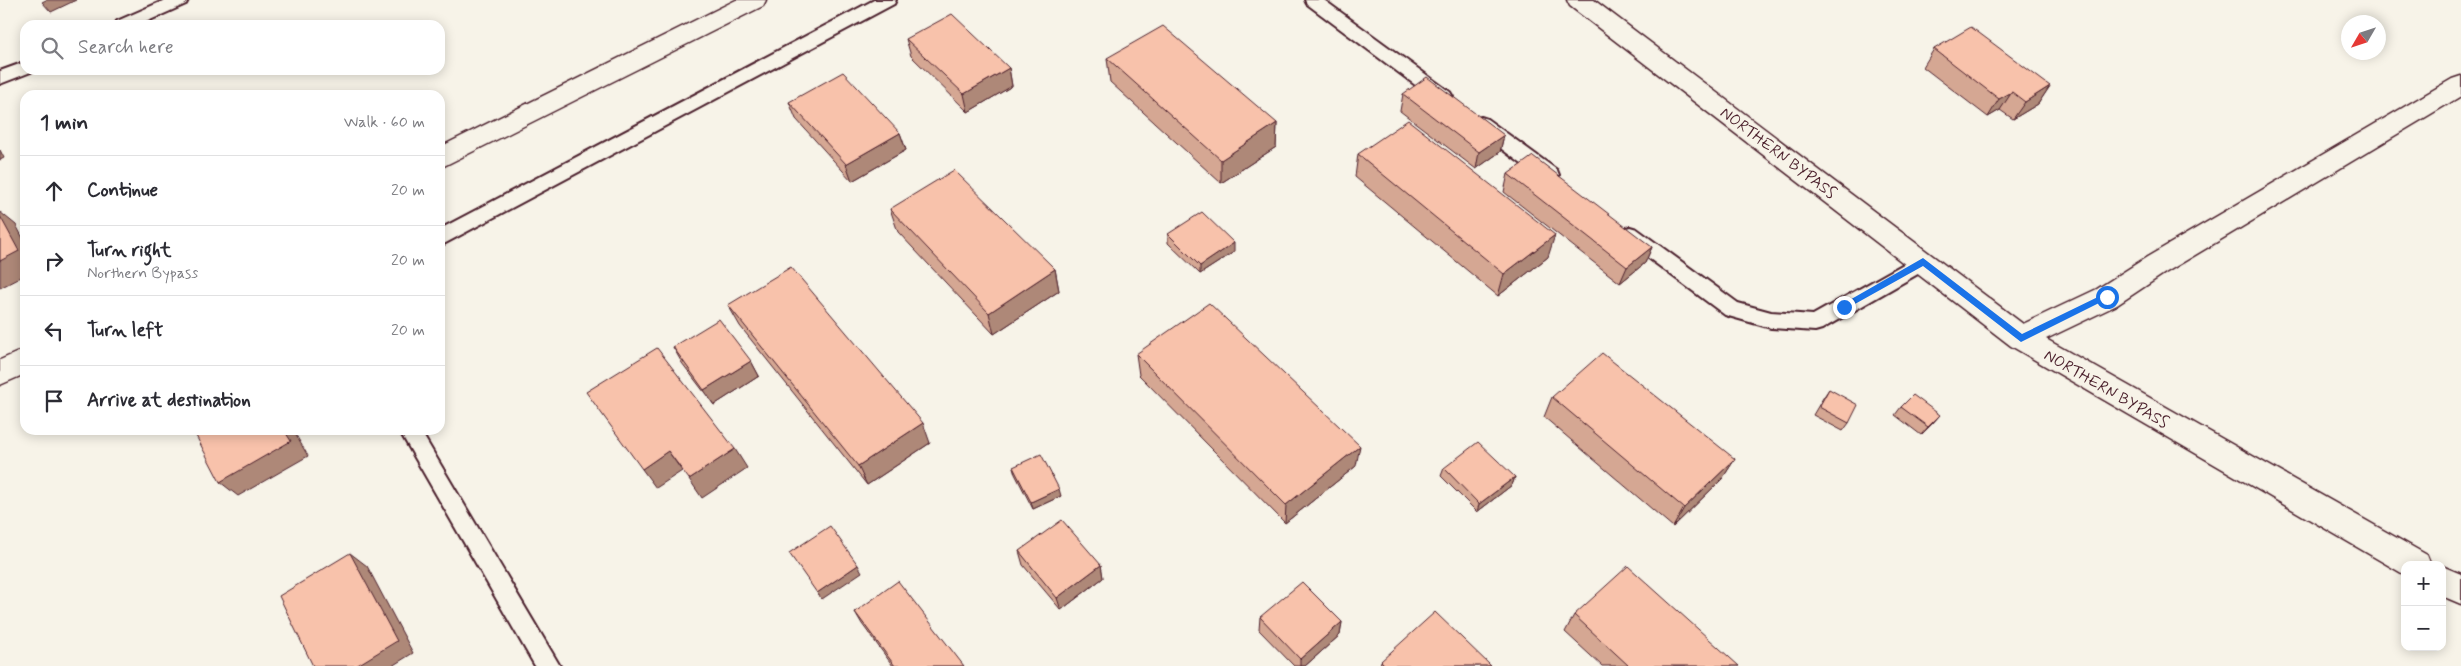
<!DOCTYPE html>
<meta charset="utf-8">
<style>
body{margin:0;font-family:Mynerve,sans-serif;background:#f7f7f7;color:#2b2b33}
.controls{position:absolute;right:15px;bottom:15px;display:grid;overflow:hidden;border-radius:10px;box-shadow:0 2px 12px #0003}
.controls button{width:45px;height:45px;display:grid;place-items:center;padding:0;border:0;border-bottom:1px solid #e1e1e2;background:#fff;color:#2b2b33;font:25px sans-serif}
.compass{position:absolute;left:2341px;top:15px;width:45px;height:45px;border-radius:50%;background:#fff;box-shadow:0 2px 12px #0003;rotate:231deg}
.stop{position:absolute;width:15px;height:15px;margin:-11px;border:4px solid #1a73e8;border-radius:50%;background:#fff}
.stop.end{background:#1a73e8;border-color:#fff;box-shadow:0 1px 5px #0008}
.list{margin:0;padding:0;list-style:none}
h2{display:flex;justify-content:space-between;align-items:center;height:65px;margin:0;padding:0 20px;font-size:21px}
h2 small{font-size:16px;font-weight:400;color:#7c7c81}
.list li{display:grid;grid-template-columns:32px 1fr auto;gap:15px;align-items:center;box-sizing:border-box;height:70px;padding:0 20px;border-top:1px solid #e1e1e2}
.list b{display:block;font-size:19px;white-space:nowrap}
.list p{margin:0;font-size:16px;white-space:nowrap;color:#7c7c81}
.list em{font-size:16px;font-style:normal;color:#7c7c81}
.icon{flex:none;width:28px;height:28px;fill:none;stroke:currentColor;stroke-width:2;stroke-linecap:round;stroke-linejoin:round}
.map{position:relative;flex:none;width:2461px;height:666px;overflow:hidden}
.search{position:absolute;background:#fff;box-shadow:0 2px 12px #0003;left:20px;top:20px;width:425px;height:55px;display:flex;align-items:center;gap:12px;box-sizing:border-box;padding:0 18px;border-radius:15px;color:#7c7c81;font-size:19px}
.panel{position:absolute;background:#fff;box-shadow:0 2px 12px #0003;left:20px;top:90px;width:425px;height:345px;border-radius:15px}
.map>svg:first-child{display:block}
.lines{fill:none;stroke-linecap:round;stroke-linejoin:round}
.lane-casing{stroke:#4a1f2b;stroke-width:4}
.street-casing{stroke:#4a1f2b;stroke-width:3}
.lane{fill:#f7f3e8;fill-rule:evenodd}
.street{fill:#f7f3e8;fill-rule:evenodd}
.wall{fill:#d5a793;stroke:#4a1f2b}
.shaded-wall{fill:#ae8878;stroke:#4a1f2b}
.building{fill:#f8c2ab;stroke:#4a1f2b}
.route{fill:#1a73e8}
.labels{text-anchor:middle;stroke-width:5;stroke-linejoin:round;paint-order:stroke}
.street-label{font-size:16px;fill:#4a1f2b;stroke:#f7f3e8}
</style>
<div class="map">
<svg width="2461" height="666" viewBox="0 0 2461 666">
<rect width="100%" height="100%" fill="#f7f3e8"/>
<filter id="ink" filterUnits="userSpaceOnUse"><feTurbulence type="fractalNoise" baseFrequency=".02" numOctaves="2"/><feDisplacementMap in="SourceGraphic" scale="10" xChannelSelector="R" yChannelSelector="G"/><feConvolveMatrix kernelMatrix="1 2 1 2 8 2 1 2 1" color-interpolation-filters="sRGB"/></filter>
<g filter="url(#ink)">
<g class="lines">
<defs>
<g id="lane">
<path d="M 165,0 L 188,0 L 186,4 L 139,25 L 115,25 L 117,21 Z"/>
<path d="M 874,0 L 896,0 L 894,4 L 440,246 L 440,229 Z"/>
<path d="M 1305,0 L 1324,0 L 1450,92 L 1453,97 L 1450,102 L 1444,103 L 1438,102 L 1307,4 Z"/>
<path d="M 25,62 L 25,70 L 33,70 L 31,72 L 0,84 L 0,71 Z"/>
<path d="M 1481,117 L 1487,119 L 1557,170 L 1559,175 L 1557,180 L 1550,182 L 1543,180 L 1475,129 L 1472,124 L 1475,119 Z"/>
<path d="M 1630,227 L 1637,229 L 1738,303 L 1771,312 L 1813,315 L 1916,257 L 1923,254 L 1930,257 L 1933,262 L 1930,267 L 1822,329 L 1815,331 L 1771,328 L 1725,315 L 1623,239 L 1620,234 L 1623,229 Z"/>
<path d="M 399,430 L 420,430 L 560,666 L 535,666 Z"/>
</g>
<g id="street">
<path d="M 736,0 L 766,0 L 763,6 L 440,168 L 440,147 Z"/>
<path d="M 1567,0 L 1594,0 L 2023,324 L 2097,289 L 2147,257 L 2452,79 L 2461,76 L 2461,96 L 2165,273 L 2117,305 L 2046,339 L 2427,555 L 2431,565 L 2405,565 L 2405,575 L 2011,346 L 1570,6 Z"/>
<path d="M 25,349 L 25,374 L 0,385 L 0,360 Z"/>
<path d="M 2442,566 L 2461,574 L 2461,604 L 2442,596 Z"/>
</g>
</defs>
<use href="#lane" class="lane-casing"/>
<use href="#street" class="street-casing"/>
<use href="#lane" class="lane"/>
<use href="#street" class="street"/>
</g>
<g class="wall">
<path d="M 906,39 L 1009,68 L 1012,86 L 968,112 L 911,56 Z"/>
<path d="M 1934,49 L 2050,86 L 2038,104 L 2013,119 L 2000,110 L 1988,117 L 1923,67 Z"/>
<path d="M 1107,58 L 1277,123 L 1276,147 L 1221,183 L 1110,82 Z"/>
<path d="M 1403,94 L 1504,135 L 1500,152 L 1476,169 L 1400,111 Z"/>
<path d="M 789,102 L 900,133 L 906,150 L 852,181 L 796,119 Z"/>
<path d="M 1358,154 L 1548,257 L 1498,296 L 1355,177 Z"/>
<path d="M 1508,174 L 1652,247 L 1645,263 L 1620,283 L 1504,192 Z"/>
<path d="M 890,209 L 1055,269 L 1059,291 L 994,334 L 898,232 Z"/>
<path d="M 1168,234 L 1234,252 L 1200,274 L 1168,243 Z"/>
<path d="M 728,305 L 930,443 L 867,485 L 740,326 Z"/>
<path d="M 673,347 L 751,361 L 759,376 L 714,405 L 682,363 Z"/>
<path d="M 1136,354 L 1356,466 L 1285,523 L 1139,375 Z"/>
<path d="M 1829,389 L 1849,423 L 1843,431 L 1813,415 L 1823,398 Z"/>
<path d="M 1552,397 L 1735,459 L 1722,479 L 1673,527 L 1544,417 Z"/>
<path d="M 1901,407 L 1933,423 L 1921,435 L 1895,415 Z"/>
<path d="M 1013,467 L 1061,496 L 1033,509 L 1015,474 Z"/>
<path d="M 1444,468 L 1515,477 L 1512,485 L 1477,512 L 1441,476 Z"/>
<path d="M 1019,551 L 1101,565 L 1103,578 L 1061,610 L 1023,565 Z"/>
<path d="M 855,612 L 964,666 L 893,666 L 862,624 Z"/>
<path d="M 1574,615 L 1739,666 L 1602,666 L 1565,632 Z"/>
<path d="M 1260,617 L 1342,622 L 1340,635 L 1305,666 L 1294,666 L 1259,630 Z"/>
<path d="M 1381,661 L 1491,666 L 1380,666 Z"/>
</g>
<g class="shaded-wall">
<path d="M 46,0 L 76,0 L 51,12 L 42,2 Z"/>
<path d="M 1009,68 L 1012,86 L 968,112 L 964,94 Z"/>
<path d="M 2050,86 L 2038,104 L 2013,119 L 2025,102 Z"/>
<path d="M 2012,92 L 2000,110 L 1988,117 L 1999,99 Z"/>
<path d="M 1277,123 L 1276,147 L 1221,183 L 1221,160 Z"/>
<path d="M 900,133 L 906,150 L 852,181 L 846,164 Z"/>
<path d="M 1504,135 L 1500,152 L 1476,169 L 1479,152 Z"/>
<path d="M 0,150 L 4,158 L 0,160 Z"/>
<path d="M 0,212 L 16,225 L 25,242 L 25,275 L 0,288 Z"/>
<path d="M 1555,235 L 1548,257 L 1498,296 L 1504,274 Z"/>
<path d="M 1234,243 L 1234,252 L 1200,274 L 1200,266 Z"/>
<path d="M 1652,247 L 1645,263 L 1620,283 L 1627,267 Z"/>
<path d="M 1055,269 L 1059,291 L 994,334 L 989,313 Z"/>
<path d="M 751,361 L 759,376 L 714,405 L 704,390 Z"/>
<path d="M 1940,415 L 1933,423 L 1921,435 L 1928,427 Z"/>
<path d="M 923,423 L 930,443 L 867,485 L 858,466 Z"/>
<path d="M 284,430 L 293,430 L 308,456 L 238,496 L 220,482 Z"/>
<path d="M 1360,446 L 1356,466 L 1285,523 L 1286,505 Z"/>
<path d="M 735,449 L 747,468 L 702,498 L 689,479 Z"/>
<path d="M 668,451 L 682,471 L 656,488 L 642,469 Z"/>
<path d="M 1735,459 L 1722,479 L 1673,527 L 1684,508 Z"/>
<path d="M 1515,477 L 1512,485 L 1477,512 L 1479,504 Z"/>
<path d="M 1059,489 L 1061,496 L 1033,509 L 1031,502 Z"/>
<path d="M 350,553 L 367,566 L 413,653 L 392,666 L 356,666 Z"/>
<path d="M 858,565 L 862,572 L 822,599 L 817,593 Z"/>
<path d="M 1101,565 L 1103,578 L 1061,610 L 1057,598 Z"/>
<path d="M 1342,622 L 1340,635 L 1305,666 L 1300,666 L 1300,659 Z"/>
</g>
<g class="building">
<path d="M 952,14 L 1009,68 L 964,94 L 906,39 Z"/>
<path d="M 1163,26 L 1277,123 L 1221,160 L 1107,58 Z"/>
<path d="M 1971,27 L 2050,86 L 2025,102 L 2012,92 L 1999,99 L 1934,49 Z"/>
<path d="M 843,72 L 900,133 L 846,164 L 789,102 Z"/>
<path d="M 1427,77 L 1504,135 L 1479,152 L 1403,94 Z"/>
<path d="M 1408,120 L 1555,235 L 1504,274 L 1358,154 Z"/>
<path d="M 1533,156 L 1652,247 L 1627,267 L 1508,174 Z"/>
<path d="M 954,170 L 1055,269 L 989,313 L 890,209 Z"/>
<path d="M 1202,212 L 1234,243 L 1200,266 L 1168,234 Z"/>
<path d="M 0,216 L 19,251 L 0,261 Z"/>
<path d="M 791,267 L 923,423 L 858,466 L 728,305 Z"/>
<path d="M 1209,303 L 1360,446 L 1286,505 L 1136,354 Z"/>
<path d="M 719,319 L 751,361 L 704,390 L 673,347 Z"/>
<path d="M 657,348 L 735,449 L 689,479 L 668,451 L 642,469 L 586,392 Z"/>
<path d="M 1602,353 L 1735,459 L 1684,508 L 1552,397 Z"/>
<path d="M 1829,389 L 1858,405 L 1849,423 L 1819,407 Z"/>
<path d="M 1913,395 L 1940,415 L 1928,427 L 1901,407 Z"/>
<path d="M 193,430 L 284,430 L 291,441 L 220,482 Z"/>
<path d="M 1478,442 L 1515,477 L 1479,504 L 1444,468 Z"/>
<path d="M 1041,454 L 1059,489 L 1031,502 L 1013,467 Z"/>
<path d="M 1062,520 L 1101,565 L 1057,598 L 1019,551 Z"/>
<path d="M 830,526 L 858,565 L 817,593 L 789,553 Z"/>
<path d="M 350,553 L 397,641 L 356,666 L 313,666 L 279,596 Z"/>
<path d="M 1628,566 L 1739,666 L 1629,666 L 1574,615 Z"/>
<path d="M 898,581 L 964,666 L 895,666 L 855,612 Z"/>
<path d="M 1302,582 L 1342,622 L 1300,659 L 1260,617 Z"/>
<path d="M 1435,612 L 1491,666 L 1386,666 L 1381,661 Z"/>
</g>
</g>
<path class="route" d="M 1923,258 L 2022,334 L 2104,294 L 2107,293 L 2111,297 L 2021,342 L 1923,266 L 1846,309 L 1841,309 L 1841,305 Z"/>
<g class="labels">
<g class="street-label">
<text transform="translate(1779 152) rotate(37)" y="6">NORTHERN BYPASS</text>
<text transform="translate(2107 388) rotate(30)" y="6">NORTHERN BYPASS</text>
</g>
</g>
</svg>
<div class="controls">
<button>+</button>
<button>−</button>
</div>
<svg class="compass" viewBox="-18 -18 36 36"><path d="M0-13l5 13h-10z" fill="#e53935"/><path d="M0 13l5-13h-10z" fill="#7c7c81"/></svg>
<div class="stop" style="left:2107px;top:297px"></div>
<div class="stop end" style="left:1844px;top:307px"></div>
<div class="search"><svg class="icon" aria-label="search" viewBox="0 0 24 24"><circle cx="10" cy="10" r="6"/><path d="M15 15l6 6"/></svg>Search here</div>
<section class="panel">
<h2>1 min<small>Walk · 60 m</small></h2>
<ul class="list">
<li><svg class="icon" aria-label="ahead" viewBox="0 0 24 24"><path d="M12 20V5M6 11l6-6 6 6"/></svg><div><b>Continue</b></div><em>20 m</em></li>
<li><svg class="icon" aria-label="right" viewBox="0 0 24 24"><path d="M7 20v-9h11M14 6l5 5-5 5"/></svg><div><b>Turn right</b><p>Northern Bypass</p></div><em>20 m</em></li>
<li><svg class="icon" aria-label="left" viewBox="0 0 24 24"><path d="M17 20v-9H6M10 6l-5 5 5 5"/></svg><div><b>Turn left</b></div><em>20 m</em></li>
<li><svg class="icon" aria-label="arrive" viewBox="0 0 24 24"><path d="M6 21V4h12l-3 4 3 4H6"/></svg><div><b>Arrive at destination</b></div></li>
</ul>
</section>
</div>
